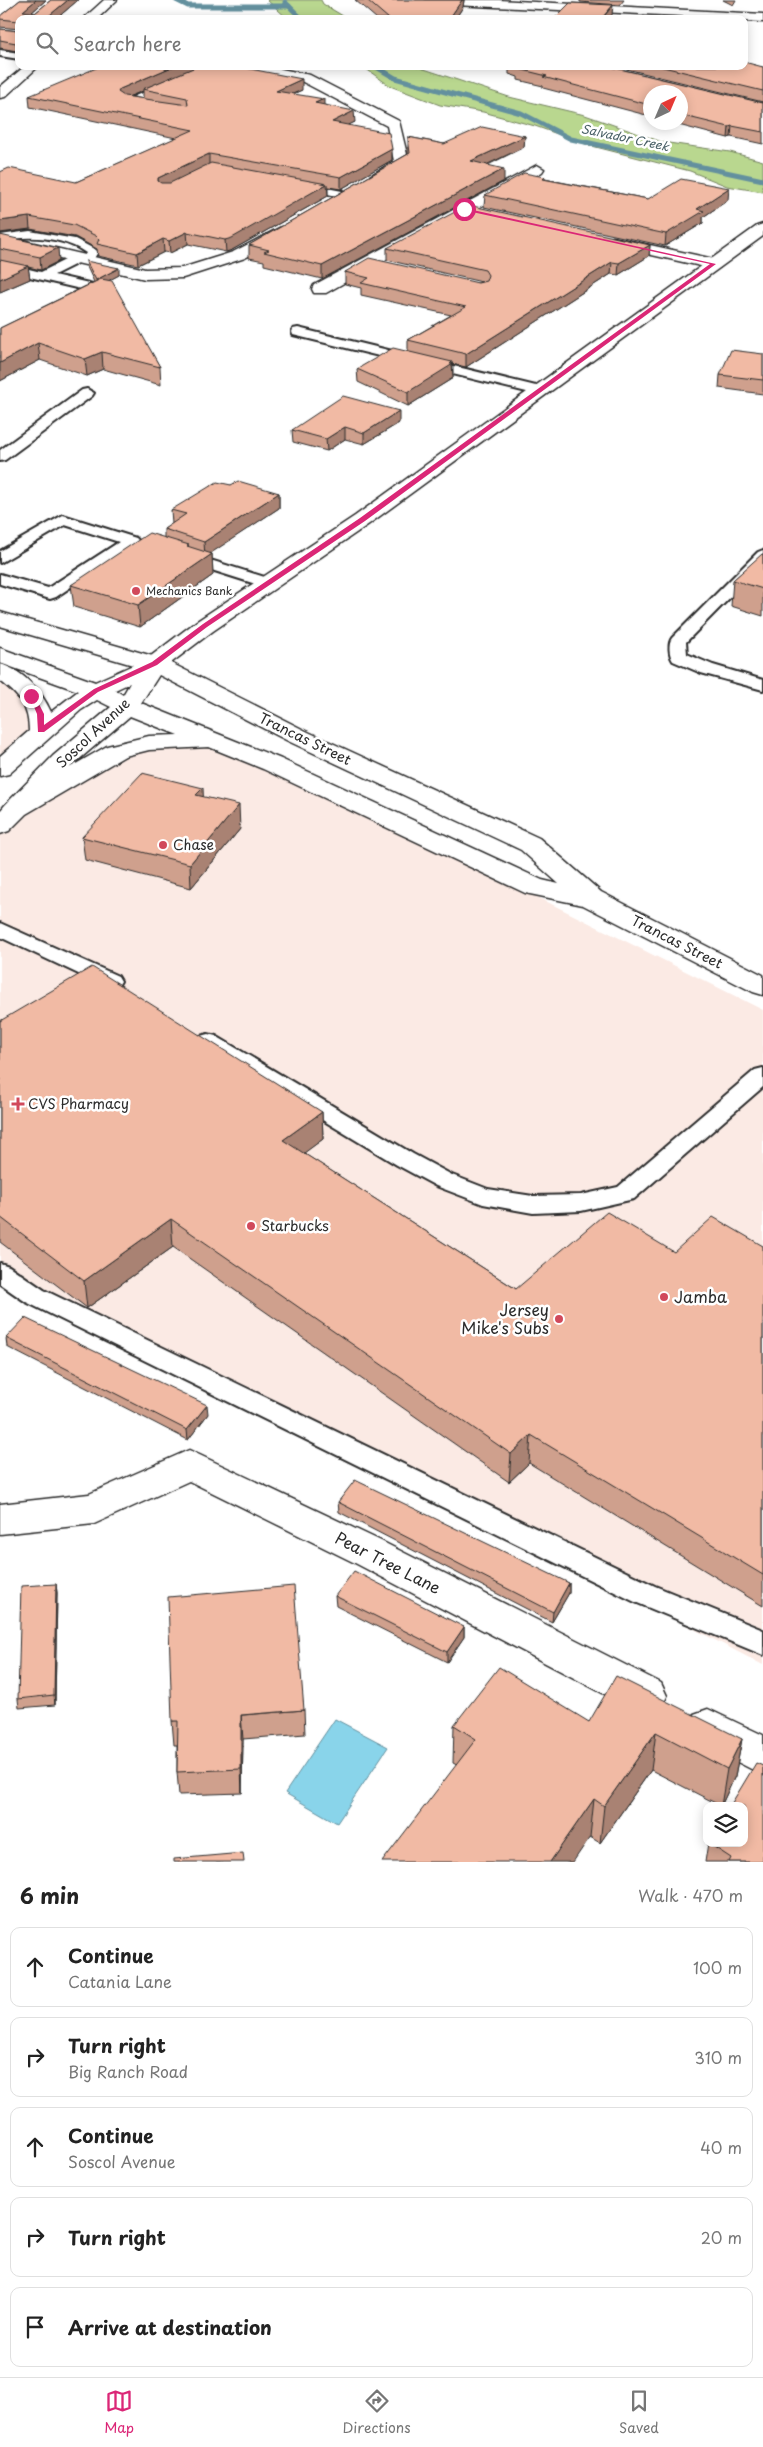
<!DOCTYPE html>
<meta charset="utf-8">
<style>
body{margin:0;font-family:"Playpen Sans",sans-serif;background:#f6f6f6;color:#222}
.controls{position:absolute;right:15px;bottom:15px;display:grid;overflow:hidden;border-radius:10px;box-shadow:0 2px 12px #0003}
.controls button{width:45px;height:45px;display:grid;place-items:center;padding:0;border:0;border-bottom:1px solid #e0e0e0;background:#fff;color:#222;font:25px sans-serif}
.compass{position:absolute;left:643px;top:85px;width:45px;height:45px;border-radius:50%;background:#fff;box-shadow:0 2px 12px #0003;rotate:44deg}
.stop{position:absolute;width:15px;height:15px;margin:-11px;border:4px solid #db2777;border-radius:50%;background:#fff}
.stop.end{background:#db2777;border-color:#fff;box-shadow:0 1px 5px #0008}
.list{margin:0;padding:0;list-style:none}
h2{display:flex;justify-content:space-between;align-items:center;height:65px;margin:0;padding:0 20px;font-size:21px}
h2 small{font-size:16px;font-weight:400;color:#767676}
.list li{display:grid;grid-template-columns:32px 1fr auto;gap:15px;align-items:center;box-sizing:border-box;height:80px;margin:0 10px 10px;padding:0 10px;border:1px solid #e0e0e0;border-radius:10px}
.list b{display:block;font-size:19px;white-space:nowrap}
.list p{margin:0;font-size:16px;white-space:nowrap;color:#767676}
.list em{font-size:16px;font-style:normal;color:#767676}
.icon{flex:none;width:28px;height:28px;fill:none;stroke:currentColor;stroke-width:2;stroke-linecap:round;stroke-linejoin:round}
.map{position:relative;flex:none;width:763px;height:1862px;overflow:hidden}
.search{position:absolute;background:#fff;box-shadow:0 2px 12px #0003;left:15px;right:15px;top:15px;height:55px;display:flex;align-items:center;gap:12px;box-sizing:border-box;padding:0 18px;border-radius:10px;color:#767676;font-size:19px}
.sheet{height:515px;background:#fff}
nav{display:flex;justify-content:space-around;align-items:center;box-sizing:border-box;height:70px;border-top:1px solid #e0e0e0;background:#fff;font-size:14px;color:#767676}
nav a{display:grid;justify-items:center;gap:2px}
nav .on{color:#db2777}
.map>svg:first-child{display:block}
.built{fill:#fbeae4}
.green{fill:#b9d78f;stroke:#72815d}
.water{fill:#89d4ea;stroke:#63909e}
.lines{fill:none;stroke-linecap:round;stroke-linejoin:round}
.stream{stroke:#63909e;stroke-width:5}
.service-casing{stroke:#2b2b2b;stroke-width:4}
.minor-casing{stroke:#2b2b2b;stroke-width:3}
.tertiary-casing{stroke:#2b2b2b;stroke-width:3}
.secondary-casing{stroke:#2b2b2b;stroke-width:3}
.service{fill:#fff;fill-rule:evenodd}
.minor{fill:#fff;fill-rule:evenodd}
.tertiary{fill:#fff;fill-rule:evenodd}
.secondary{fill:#fff;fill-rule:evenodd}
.wall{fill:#cfa08d;stroke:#2b2b2b;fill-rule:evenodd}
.shaded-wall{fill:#a98273;stroke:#2b2b2b}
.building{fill:#f1baa4;stroke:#2b2b2b}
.route{fill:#db2777}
.poi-dot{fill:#d1495b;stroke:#fff;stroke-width:2}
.labels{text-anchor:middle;stroke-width:5;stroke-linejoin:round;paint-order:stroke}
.far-poi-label{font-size:11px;fill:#2b2b2b;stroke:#fff;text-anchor:start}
.far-water-label{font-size:12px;font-style:italic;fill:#475e64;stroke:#fff}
.street-label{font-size:14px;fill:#2b2b2b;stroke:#fff}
.poi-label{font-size:14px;fill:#2b2b2b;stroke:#fff;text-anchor:start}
.near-poi-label{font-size:16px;fill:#2b2b2b;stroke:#fff;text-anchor:start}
.near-street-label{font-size:16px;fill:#2b2b2b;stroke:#fff}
</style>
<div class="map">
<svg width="763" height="1862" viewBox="0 0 763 1862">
<rect width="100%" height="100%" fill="#fff"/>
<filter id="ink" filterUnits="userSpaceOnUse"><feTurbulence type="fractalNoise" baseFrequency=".02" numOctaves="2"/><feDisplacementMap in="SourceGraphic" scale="10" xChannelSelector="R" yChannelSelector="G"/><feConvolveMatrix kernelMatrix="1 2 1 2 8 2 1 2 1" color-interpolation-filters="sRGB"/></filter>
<g filter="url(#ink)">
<g class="built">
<path d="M 0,671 L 42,723 L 0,769 Z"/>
<path d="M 208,743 L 272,764 L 763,1010 L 763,1665 L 0,1269 L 0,826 L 116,751 Z"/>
</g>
<g class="green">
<path d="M 267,0 L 321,0 L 323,4 L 348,19 L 288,19 Z"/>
<path d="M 362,66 L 415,66 L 509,97 L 585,115 L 662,142 L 730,152 L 763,161 L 763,192 L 727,186 L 690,171 L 588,145 L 535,126 L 483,112 L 440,105 L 390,86 Z"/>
</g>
<path class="water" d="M 335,1719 L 388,1747 L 337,1823 L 285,1793 Z"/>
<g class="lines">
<g class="stream">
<path d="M 176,0 L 188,6 L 289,6"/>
<path d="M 285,2 L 302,19"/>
<path d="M 375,66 L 395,78 L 521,113 L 571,139 L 763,180"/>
</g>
<defs>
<g id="service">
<path d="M 0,50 L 19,53 L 19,59 L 0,56 Z"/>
<path d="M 205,66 L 219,66 L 137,101 L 145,103 L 145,107 L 126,105 L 121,102 Z"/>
<path d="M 302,183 L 347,192 L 353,195 L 347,198 L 298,188 L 298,184 Z"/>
<path d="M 30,231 L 75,239 L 96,250 L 98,252 L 91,263 L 82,261 L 54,275 L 93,284 L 95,287 L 93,290 L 89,291 L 0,270 L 0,262 L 41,272 L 75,255 L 84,256 L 86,253 C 63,236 26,235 0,241 L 0,235 Z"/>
<path d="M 298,328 L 544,388 L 546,391 L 539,395 L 293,335 L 292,332 L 293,329 Z"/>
<path d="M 87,389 L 94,393 L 92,396 L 5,460 L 0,461 L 0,450 L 82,390 Z"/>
<path d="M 63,515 L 136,538 L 139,541 L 56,597 L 50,599 L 0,584 L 0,574 L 48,588 L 119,542 L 65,525 L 0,563 L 0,551 Z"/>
<path d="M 763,550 L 763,564 L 686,642 L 687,654 L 713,665 L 763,680 L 763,690 L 701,673 L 673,661 C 669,655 668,643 672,638 L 758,552 Z"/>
<path d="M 188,553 L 274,580 L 276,583 L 268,588 L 183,561 L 180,558 L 183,555 Z"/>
<path d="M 0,923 L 118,976 L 121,981 L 118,986 L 111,987 L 104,986 L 0,937 Z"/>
<path d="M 208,1034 L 216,1036 L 413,1154 L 452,1175 L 488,1189 L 533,1196 L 581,1195 L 618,1187 L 755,1070 L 763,1068 L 763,1087 L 634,1199 L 581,1211 L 533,1213 L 483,1204 L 436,1186 L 397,1165 L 200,1046 L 197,1041 L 200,1036 Z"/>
<path d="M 0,1263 L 9,1266 L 44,1290 L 655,1586 L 763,1630 L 763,1655 L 635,1602 L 26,1302 L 0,1284 Z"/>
</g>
<g id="minor">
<path d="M 104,0 L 117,0 L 97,19 L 83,19 Z"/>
<path d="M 426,0 L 499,0 L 763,14 L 763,22 L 744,21 L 744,19 L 432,4 Z"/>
<path d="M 25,66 L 39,66 L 5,97 L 0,98 L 0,87 Z"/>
<path d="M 240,66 L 267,66 L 310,75 L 399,121 L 409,163 L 380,182 L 370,182 L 368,179 L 370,176 L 394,161 L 387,126 L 301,81 L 246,70 Z"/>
<path d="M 537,165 L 544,169 L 542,172 L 326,293 L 314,293 L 312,289 L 314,285 Z"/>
<path d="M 281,227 L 289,232 L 287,235 L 245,258 L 183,278 L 145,279 L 0,245 L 0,235 L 145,269 L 182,268 L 233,252 Z"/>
<path d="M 613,237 L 714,259 L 720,261 L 722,264 L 720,267 L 714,269 L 607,245 L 605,242 L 607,239 Z"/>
<path d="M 189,1450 L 381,1541 L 661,1683 L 667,1696 L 661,1709 L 647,1714 L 633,1709 L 355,1563 L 189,1481 L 94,1524 L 0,1534 L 0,1504 L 89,1494 Z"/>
<path d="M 708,1709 L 763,1735 L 763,1775 L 694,1740 L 688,1727 L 694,1714 Z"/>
</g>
<path id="tertiary" d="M 763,224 L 763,236 L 369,524 L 213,631 L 163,669 L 155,671 L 147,669 L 143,664 L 147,659 L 197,621 L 355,516 L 757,226 Z"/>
<path id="secondary" d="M 0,612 L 163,659 L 306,731 L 539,838 L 601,892 L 763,975 L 763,995 L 753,992 L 583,905 L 525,893 L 263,769 L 209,747 L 149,750 L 125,756 L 26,814 L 9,831 L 0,834 L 0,811 L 5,805 L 53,756 L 111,707 L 97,700 L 81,710 L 9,774 L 0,776 L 0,756 L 29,731 C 29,707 19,695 0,681 L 0,664 C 22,670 42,691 51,712 L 78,691 L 0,663 L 0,648 L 95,682 L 133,665 L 0,626 ZM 159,675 L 288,741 L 521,850 L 559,884 L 542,880 L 281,759 L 141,703 ZM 130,683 L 123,695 L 115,690 ZM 130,716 L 178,735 L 149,736 L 107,746 L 69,768 Z"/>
</defs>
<use href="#service" class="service-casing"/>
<use href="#minor" class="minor-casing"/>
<use href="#tertiary" class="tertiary-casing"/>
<use href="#secondary" class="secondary-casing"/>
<use href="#service" class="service"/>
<use href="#minor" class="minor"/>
<use href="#tertiary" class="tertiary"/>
<use href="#secondary" class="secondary"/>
</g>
<g class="wall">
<path d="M 20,0 L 46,0 L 32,12 L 35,13 L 51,0 L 78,0 L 56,19 L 19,19 L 19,29 L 0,27 L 0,16 Z"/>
<path d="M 355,0 L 464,0 L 463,7 L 455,19 L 377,19 Z"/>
<path d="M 580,0 L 624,0 L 620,5 L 580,2 Z"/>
<path d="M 723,0 L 736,0 L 733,5 Z"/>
<path d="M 0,29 L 19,31 L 17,51 L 0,48 Z"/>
<path d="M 193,66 L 193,68 L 302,90 L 293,94 L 324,105 L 355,122 L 348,125 L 392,160 L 341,189 L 328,187 L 328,196 L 232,250 L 226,252 L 188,244 L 170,253 L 164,252 L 138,265 L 98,256 L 97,249 L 75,237 L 30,229 L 0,233 L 76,182 L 176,138 L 30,107 L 29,96 ZM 143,91 L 143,99 L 129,96 Z"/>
<path d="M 509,66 L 607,66 L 763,103 L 763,144 L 731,137 L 728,138 L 667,122 L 680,122 L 680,92 L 650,92 L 650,116 L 543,88 L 543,86 L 518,80 L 518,77 L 509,74 Z"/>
<path d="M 614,66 L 763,67 L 763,102 Z"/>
<path d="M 525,136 L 524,147 L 488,165 L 504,181 L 322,279 L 264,265 L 264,261 L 249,258 L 249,245 L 408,154 L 408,137 L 444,144 Z"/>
<path d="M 545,177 L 545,179 L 648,199 L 728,200 L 703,217 L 703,223 L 665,246 L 484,207 L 485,195 Z"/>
<path d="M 0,235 L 59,261 L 41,270 L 28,267 L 30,279 L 0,292 Z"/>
<path d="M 650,245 L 649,256 L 618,275 L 611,274 L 466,367 L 452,364 L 453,364 L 453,378 L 408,406 L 358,382 L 357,369 L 408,351 L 408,340 L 451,315 L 361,295 L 361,288 L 345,284 L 345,272 L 478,283 L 482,282 L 387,260 L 387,248 Z"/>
<path d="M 86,261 L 119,275 L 109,280 L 160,367 L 161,385 L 103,369 L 87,376 L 40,360 L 0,381 L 0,328 L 94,282 L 87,267 Z"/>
<path d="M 763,354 L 763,394 L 719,388 L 720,375 Z"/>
<path d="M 399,423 L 364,444 L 345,439 L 327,451 L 293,442 L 292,430 Z"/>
<path d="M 231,485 L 279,493 L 279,508 L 210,553 L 212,554 L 213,575 L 140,627 L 74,607 L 71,585 L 164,538 L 164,529 L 172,524 L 171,510 Z"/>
<path d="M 763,554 L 763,616 L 731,606 L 733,580 Z"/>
<path d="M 240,829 L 191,888 L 85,860 L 82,837 Z"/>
<path d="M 0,1021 L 322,1112 L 323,1139 L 303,1153 L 516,1289 L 674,1252 L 763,1246 L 763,1606 L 529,1463 L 509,1482 L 173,1247 L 87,1308 L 0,1242 Z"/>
<path d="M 6,1338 L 208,1414 L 188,1440 L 7,1347 Z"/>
<path d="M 338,1502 L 569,1583 L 569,1593 L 552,1622 L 339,1512 Z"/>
<path d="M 56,1584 L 57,1593 L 55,1705 L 19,1708 L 18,1699 Z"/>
<path d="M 335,1596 L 464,1627 L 464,1637 L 447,1662 L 336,1606 Z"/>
<path d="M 304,1710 L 305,1734 L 243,1739 L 242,1793 L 179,1795 L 177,1772 L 177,1745 L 174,1745 L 172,1721 Z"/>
<path d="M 589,1722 L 742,1739 L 735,1776 L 721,1806 L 651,1770 L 600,1843 L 590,1837 L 453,1763 L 454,1725 Z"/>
<path d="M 708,1843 L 744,1843 L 763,1862 L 705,1862 Z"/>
</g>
<g class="shaded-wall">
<path d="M 36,0 L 46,0 L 24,19 L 23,11 Z"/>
<path d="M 68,0 L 78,0 L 56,19 L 45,19 Z"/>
<path d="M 462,0 L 464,0 L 463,7 L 455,19 L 449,19 Z"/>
<path d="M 613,5 L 612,15 L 609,19 L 602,19 Z"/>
<path d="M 19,41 L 19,50 L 17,51 L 16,43 Z"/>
<path d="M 174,66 L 193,66 L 193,69 L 143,89 L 143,91 L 120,100 L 118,92 L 120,89 Z"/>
<path d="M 302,79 L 302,90 L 276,101 L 276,91 Z"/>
<path d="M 324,99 L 324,110 L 315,103 Z"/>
<path d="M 354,111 L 355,122 L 332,133 L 332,122 Z"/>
<path d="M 732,126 L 731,137 L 728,138 L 729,127 Z"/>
<path d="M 525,136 L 524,147 L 471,172 L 471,161 Z"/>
<path d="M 392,149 L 392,160 L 341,189 L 341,177 Z"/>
<path d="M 209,154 L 209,165 L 159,192 L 158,178 Z"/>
<path d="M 504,169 L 504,181 L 322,279 L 322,266 Z"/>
<path d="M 327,184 L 328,196 L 232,250 L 226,252 L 225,240 Z"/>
<path d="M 729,188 L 728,200 L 703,217 L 703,223 L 665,246 L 666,234 L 697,209 Z"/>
<path d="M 29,217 L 30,229 L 0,233 L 0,221 Z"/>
<path d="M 187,232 L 188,244 L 170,253 L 169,241 Z"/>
<path d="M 163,239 L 164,252 L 138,265 L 137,253 Z"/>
<path d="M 650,245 L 649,256 L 618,275 L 619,263 Z"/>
<path d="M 58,248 L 59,261 L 41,270 L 40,257 Z"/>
<path d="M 612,262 L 611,274 L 466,367 L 466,354 Z"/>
<path d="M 28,266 L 30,279 L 0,292 L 0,279 Z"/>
<path d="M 119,268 L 119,275 L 97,287 L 96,280 Z"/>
<path d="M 38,343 L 40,360 L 0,381 L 0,363 Z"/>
<path d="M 102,352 L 103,369 L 87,376 L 85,359 Z"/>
<path d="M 452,362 L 453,378 L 408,406 L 408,392 Z"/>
<path d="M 399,411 L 399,423 L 364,444 L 364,433 Z"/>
<path d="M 345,427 L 345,439 L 327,451 L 326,439 Z"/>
<path d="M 279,493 L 279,508 L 205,557 L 204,542 Z"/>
<path d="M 212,554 L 213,575 L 140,627 L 138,605 Z"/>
<path d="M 203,788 L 204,811 L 196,795 Z"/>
<path d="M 239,805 L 240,829 L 191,888 L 190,864 Z"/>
<path d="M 322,1112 L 323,1139 L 284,1168 L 283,1140 Z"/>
<path d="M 171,1219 L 173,1247 L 87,1308 L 84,1281 Z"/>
<path d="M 207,1405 L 208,1414 L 188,1440 L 187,1430 Z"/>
<path d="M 531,1435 L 529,1463 L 509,1482 L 511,1454 Z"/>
<path d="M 569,1583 L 569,1593 L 552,1622 L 553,1612 Z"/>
<path d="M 56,1584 L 57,1593 L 55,1705 L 54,1695 Z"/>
<path d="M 464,1627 L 464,1637 L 447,1662 L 447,1652 Z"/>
<path d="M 241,1715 L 243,1739 L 242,1793 L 241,1769 Z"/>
<path d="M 656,1732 L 651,1770 L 600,1843 L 604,1806 Z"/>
<path d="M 742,1739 L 735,1776 L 721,1806 L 727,1769 Z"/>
<path d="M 594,1799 L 590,1837 L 573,1862 L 550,1862 Z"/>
</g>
<g class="building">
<path d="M 20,0 L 36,0 L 23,11 L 35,13 L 51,0 L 68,0 L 45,19 L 19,19 L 19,21 L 0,19 L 0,16 Z"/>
<path d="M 367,0 L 462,0 L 449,19 L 389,19 Z"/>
<path d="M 570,3 L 613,5 L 602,18 L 604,19 L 554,19 Z"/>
<path d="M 0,29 L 19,31 L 19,41 L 16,43 L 0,40 Z"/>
<path d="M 744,62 L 763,67 L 763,91 L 659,66 L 744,66 Z"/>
<path d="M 101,66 L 174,66 L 120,89 L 118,92 L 124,96 L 188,105 L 187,98 L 143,89 L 198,66 L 235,66 L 302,79 L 276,91 L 324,99 L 315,103 L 354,111 L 332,122 L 389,133 L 392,149 L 341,177 L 209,154 L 158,178 L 158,181 L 161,183 L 170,183 L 211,163 L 327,184 L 232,238 L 225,240 L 187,232 L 169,241 L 163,239 L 137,253 L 97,244 L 99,239 L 96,236 L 74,225 L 29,217 L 0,221 L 0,172 L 9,168 L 76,182 L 193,130 L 29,96 Z"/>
<path d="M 518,66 L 607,66 L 763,103 L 763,132 L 732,126 L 729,127 L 680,115 L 680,92 L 650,92 L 650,105 L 543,77 L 547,76 L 519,69 L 523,68 Z"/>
<path d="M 482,127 L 525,136 L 471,161 L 504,169 L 322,266 L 264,252 L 269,250 L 249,245 L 410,153 L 408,137 L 444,144 Z"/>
<path d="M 524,173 L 545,177 L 543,179 L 648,199 L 681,179 L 729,188 L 697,209 L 704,211 L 666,234 L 485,195 Z"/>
<path d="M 468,205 L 650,245 L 619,263 L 612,262 L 466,354 L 408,340 L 466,307 L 361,283 L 369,278 L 345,272 L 369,258 L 478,283 L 486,281 L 488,275 L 485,270 L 387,248 Z"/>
<path d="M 0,235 L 58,248 L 40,257 L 0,249 Z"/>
<path d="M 0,260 L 28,266 L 0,279 Z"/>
<path d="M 86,261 L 119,268 L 96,280 Z"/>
<path d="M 101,279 L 112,281 L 160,367 L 102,352 L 85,359 L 38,343 L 0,363 L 0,328 Z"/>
<path d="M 393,348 L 452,362 L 450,364 L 453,364 L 408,392 L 357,369 Z"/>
<path d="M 731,350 L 763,354 L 763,380 L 720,375 Z"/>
<path d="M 343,396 L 399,411 L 364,433 L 345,427 L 326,439 L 292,430 Z"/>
<path d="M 238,481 L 279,493 L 204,542 L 164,529 L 186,514 L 171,510 L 217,482 L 231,485 Z"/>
<path d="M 149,533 L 189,545 L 187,546 L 212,554 L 138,605 L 71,585 Z"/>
<path d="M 762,554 L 763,554 L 763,589 L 733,580 Z"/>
<path d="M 142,773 L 203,788 L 196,795 L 239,805 L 190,864 L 82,837 Z"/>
<path d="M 92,967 L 322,1112 L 283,1140 L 516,1289 L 607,1212 L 674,1252 L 713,1217 L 763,1246 L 763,1575 L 531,1435 L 511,1454 L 171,1219 L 84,1281 L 0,1217 L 0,1021 Z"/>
<path d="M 25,1318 L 207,1405 L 187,1430 L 6,1338 Z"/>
<path d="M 355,1480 L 569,1583 L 553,1612 L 338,1502 Z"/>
<path d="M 354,1571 L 464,1627 L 447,1652 L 335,1596 Z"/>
<path d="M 56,1584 L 54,1695 L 18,1699 L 21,1586 Z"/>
<path d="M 294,1586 L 304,1710 L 241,1715 L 241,1769 L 177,1772 L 178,1721 L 172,1721 L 168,1597 Z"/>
<path d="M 499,1667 L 589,1722 L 616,1676 L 742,1739 L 727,1769 L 656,1732 L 604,1806 L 594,1799 L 550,1862 L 382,1862 L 476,1739 L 454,1725 Z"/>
<path d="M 756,1763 L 763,1766 L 763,1862 L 729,1862 L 731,1858 L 708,1843 L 744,1843 L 744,1806 L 730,1806 Z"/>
<path d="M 243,1853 L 244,1862 L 174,1862 L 174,1859 Z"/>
</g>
</g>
<path class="route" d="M 464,208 L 716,264 L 365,521 L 207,627 L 157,665 L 98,692 L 44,732 L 38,732 L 37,714 L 29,695 L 35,696 L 44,714 L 44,725 L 94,689 L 152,662 L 203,624 L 360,518 L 710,264 L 463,210 Z"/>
<g class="poi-dot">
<circle cx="136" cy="591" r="5"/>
<circle cx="163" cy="845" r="5"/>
<path d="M15.5 1096.5h5v5h5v5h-5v5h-5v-5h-5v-5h5z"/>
<circle cx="251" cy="1226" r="5"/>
<circle cx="664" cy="1297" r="5"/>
<circle cx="559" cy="1319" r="5"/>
</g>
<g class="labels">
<g class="far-poi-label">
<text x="146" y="595">Mechanics Bank</text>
</g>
<g class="far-water-label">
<text transform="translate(625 138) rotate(12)" y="4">Salvador Creek</text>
</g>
<g class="street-label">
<text transform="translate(93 733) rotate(-43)" y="5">Soscol Avenue</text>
<text transform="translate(305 739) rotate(26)" y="5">Trancas Street</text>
<text transform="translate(677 942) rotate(27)" y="5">Trancas Street</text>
</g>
<g class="poi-label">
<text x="173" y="850">Chase</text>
<text x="28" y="1109">CVS Pharmacy</text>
<text x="261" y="1231">Starbucks</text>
</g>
<g class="near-poi-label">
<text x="674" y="1303">Jamba</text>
<text x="549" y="1316" text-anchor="end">Jersey<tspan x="549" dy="18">Mike's Subs</tspan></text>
</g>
<g class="near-street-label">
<text transform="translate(388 1563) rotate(27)" y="6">Pear Tree Lane</text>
</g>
</g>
</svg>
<div class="controls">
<button><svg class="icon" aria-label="layers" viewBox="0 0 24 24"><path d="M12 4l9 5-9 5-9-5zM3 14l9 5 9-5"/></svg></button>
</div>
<svg class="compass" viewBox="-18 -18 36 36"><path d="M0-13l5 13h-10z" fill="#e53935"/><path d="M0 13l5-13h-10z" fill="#767676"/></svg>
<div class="stop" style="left:464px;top:209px"></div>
<div class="stop end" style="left:31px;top:696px"></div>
<div class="search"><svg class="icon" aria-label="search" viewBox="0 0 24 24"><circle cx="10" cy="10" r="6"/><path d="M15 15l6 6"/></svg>Search here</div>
</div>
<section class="sheet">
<h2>6 min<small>Walk · 470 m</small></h2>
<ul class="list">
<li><svg class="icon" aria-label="ahead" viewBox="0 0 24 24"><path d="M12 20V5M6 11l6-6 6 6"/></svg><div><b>Continue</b><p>Catania Lane</p></div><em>100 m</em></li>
<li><svg class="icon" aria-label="right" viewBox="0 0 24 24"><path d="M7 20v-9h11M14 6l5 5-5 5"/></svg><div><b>Turn right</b><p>Big Ranch Road</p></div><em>310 m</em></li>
<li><svg class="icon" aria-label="ahead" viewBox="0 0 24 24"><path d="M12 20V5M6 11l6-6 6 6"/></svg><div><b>Continue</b><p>Soscol Avenue</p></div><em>40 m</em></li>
<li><svg class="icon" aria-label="right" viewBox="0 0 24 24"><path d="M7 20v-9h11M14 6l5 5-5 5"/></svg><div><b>Turn right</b></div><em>20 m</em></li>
<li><svg class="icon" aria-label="arrive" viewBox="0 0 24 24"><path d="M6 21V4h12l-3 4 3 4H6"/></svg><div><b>Arrive at destination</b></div></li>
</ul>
</section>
<nav>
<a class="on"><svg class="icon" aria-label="map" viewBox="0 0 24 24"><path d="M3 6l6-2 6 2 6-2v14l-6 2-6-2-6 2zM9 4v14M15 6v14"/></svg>Map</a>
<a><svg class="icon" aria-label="directions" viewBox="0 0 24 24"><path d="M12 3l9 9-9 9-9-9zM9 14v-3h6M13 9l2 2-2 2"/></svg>Directions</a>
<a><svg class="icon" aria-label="saved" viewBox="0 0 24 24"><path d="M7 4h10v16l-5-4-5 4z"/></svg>Saved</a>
</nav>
